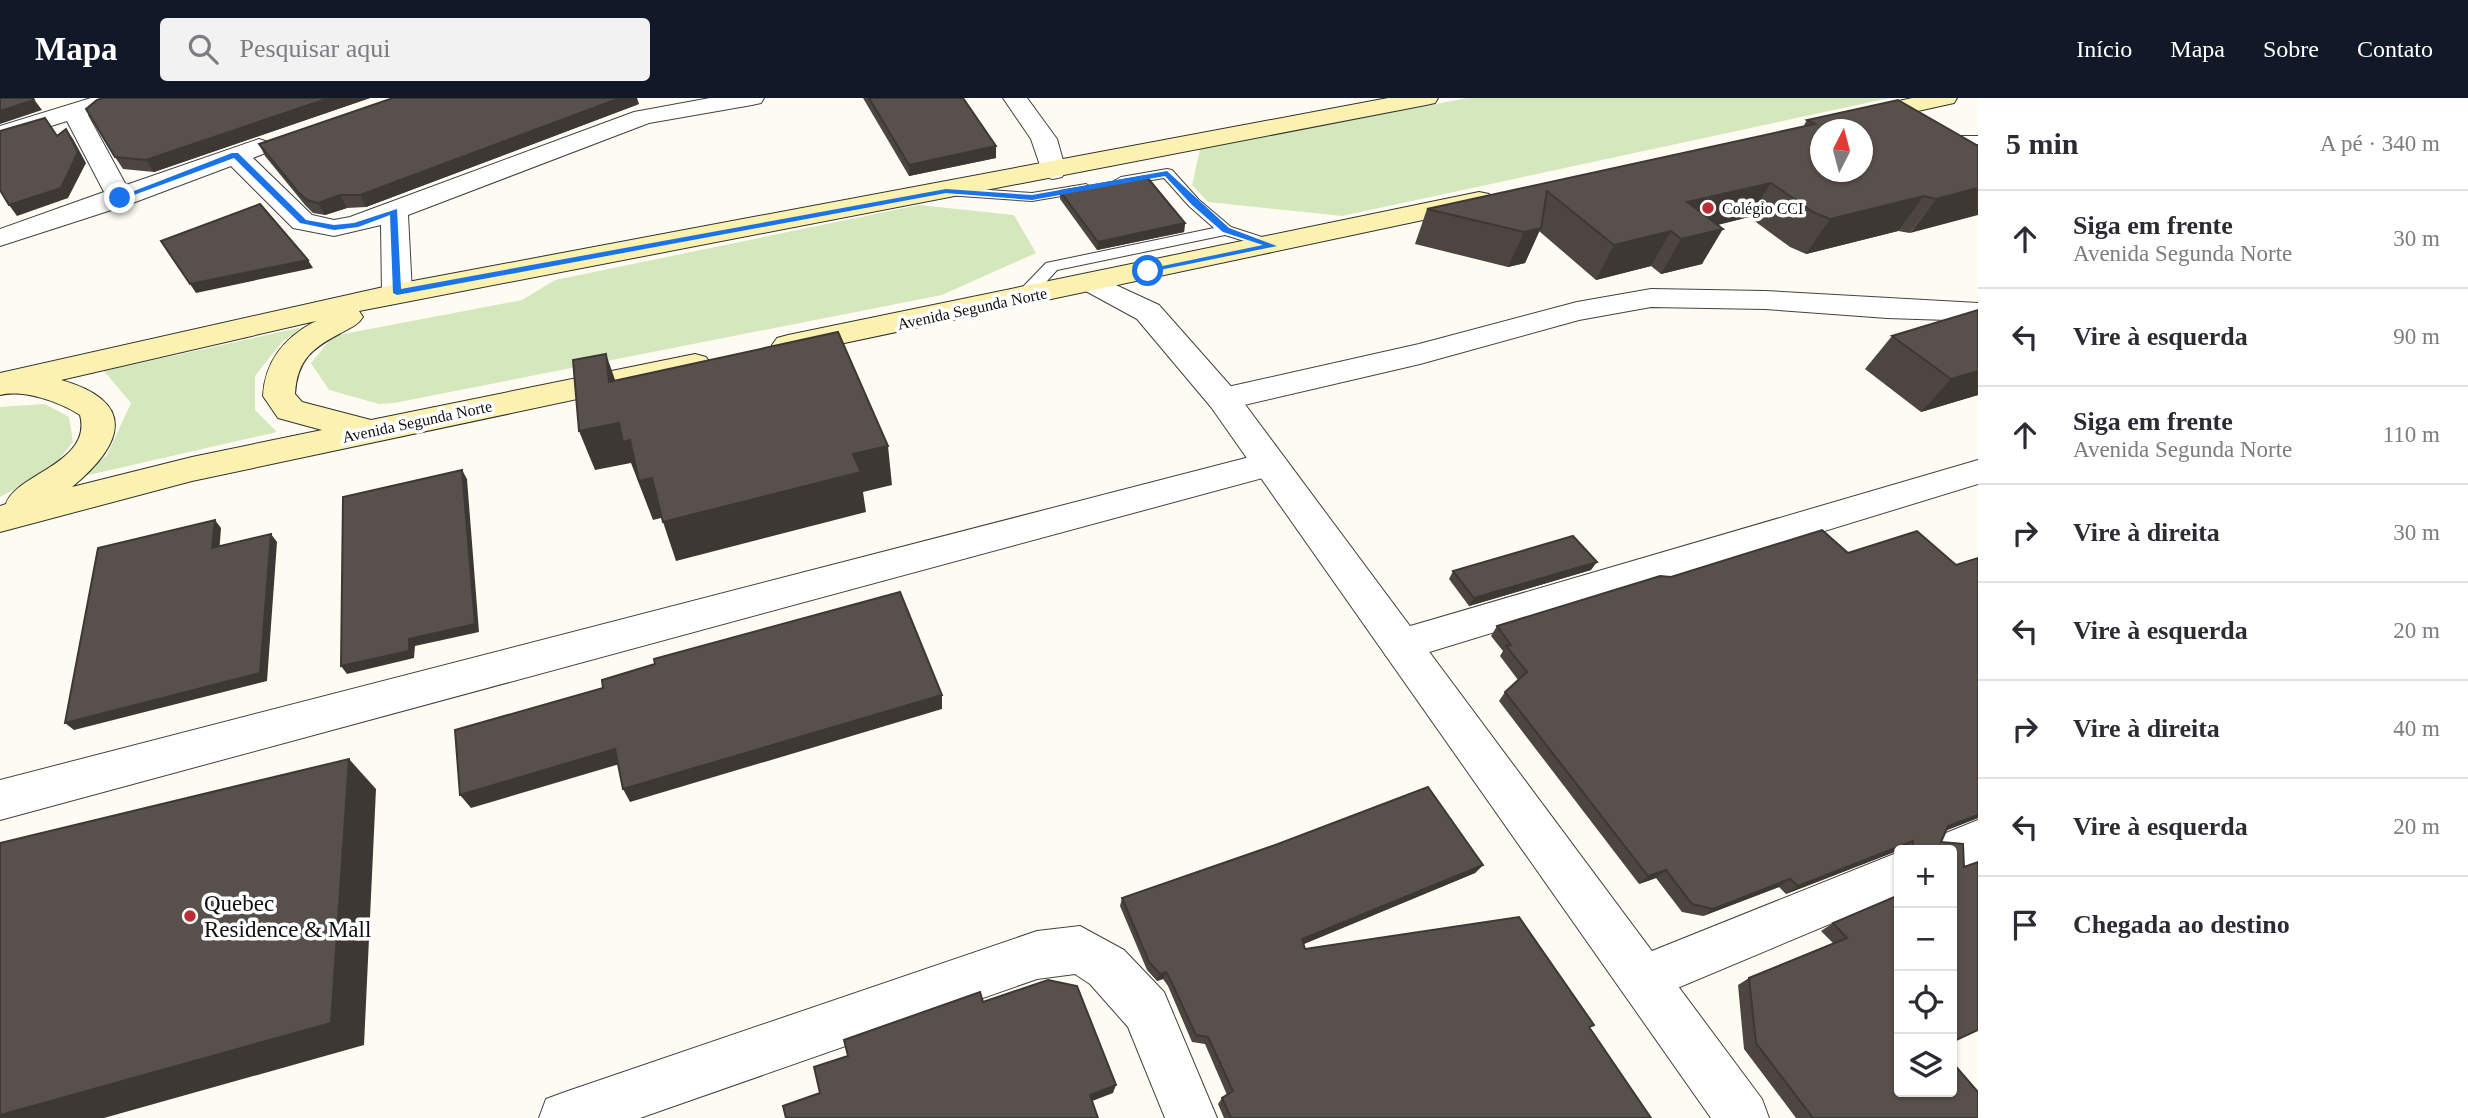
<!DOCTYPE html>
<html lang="pt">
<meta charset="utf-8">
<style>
body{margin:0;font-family:"Times New Roman",serif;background:#f2f2f3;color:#2b2b33}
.controls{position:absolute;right:21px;bottom:21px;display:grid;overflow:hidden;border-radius:7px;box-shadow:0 2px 5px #0004}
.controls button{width:63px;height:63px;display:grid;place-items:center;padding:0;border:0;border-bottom:2px solid #e1e1e2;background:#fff;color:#2b2b33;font:35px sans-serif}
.compass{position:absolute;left:1810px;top:21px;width:63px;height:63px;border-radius:50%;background:#fff;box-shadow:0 2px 5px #0004;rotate:6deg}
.stop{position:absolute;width:21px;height:21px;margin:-16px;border:5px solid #1a73e8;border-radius:50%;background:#fff}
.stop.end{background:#1a73e8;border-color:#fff;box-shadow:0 2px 7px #0008}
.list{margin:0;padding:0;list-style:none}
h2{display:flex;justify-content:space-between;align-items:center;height:91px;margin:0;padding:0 28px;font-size:30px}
h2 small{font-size:23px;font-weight:400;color:#7c7c81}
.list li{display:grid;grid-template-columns:46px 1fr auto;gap:21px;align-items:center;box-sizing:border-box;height:98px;padding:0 28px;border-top:2px solid #e1e1e2}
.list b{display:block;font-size:26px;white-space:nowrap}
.list p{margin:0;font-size:23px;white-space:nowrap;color:#7c7c81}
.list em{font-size:23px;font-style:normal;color:#7c7c81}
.icon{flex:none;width:38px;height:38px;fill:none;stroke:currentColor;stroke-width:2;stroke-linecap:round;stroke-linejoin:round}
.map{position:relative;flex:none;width:1978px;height:1020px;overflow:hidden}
header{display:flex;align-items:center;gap:42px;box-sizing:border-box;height:98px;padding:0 35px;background:#111827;color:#fff}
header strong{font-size:33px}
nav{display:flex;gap:38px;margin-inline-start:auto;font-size:24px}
.search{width:490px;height:63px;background:#f2f2f3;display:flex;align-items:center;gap:18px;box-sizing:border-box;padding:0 24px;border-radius:7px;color:#7c7c81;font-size:26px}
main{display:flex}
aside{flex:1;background:#fff}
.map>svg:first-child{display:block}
.green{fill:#d5e8bd}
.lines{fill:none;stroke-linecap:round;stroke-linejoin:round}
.service-casing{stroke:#424242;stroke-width:2}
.minor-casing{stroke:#424242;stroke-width:2}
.tertiary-casing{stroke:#424242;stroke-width:2}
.secondary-casing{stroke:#313131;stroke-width:2}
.service{fill:#fff;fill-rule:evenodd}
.minor{fill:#fff;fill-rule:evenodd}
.tertiary{fill:#fff;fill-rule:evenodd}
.secondary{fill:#fbf1b0;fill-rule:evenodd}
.wall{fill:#4c4541}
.shaded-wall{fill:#3e3835}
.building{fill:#58504c;stroke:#3e3835;stroke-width:2;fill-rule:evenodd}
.route{fill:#1a73e8}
.poi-dot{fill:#bb2c37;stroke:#fff;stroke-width:2.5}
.labels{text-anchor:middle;stroke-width:7;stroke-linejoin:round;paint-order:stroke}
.far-poi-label{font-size:16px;fill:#0f0f0f;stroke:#fff;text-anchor:start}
.far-street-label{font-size:16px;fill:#0f0f0f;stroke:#fff}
.near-poi-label{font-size:23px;fill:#0f0f0f;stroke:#fff;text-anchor:start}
</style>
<header>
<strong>Mapa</strong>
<div class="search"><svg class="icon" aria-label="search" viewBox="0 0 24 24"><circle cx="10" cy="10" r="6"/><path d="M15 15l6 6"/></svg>Pesquisar aqui</div>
<nav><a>Início</a><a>Mapa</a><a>Sobre</a><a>Contato</a></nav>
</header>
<main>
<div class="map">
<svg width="1978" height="1020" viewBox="0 0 1978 1020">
<rect width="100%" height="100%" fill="#fefcf2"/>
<g class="green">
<path d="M 1467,0 L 1890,0 L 1342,118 L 1208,104 L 1192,87 L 1200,51 Z"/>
<path d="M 919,107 L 1014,117 L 1036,155 L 942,197 L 394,305 L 379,306 L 329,292 L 311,265 L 333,238 L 522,202 L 555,182 Z"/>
<path d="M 303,229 L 282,244 L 255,278 L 255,312 L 277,334 L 80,379 L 107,357 L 131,305 L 104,273 Z"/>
<path d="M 45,306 L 69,319 L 73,344 L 49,374 L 0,399 L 0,309 Z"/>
</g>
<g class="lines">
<defs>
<g id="service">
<path d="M 1961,38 L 1978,38 L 1978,46 L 1961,48 L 1966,56 L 1978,65 L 1978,75 L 1955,62 L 1946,46 Z"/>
<path d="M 1167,71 L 1172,72 L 1199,102 L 1231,129 L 1277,144 L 1280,147 L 1277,150 L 1267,150 L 1225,137 L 1057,172 L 1029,203 L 1017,203 L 1015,199 L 1017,195 L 1046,165 L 1214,130 L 1189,108 L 1164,80 L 1121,87 L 1114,83 L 1121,79 Z"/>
<path d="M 1086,86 L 1093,90 L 1091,93 L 1032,103 L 946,97 L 939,93 L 946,89 L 1032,95 Z"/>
</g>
<g id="minor">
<path d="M 91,0 L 129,0 L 126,5 L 88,17 L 126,87 L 259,41 L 268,44 L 272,49 L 268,54 L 253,60 L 312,117 L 334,122 L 350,119 L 634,14 L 710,0 L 764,0 L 761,5 L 752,7 L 649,25 L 408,117 L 412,195 L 408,201 L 397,204 L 386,201 L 382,195 L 381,127 L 334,138 L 293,130 L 231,68 L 130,106 L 0,148 L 0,131 L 104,94 L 67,23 L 0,44 L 0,28 Z"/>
<path d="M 1003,0 L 1027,0 L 1057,41 L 1066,73 L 1062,79 L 1053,81 L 1044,79 L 1031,41 Z"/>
<path d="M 1651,191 L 1765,193 L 1978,205 L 1978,223 L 1887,220 L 1765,211 L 1651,209 L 1579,222 L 1420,266 L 1223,312 L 1211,309 L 1207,301 L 1211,293 L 1223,290 L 1419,246 L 1577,204 Z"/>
<path d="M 1269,354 L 1281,357 L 1286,366 L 1281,375 L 0,722 L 0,682 Z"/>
<path d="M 1978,362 L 1978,386 L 1400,563 L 1386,558 L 1380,547 L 1386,536 L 1400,531 Z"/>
<path d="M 1978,722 L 1978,765 L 1952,775 L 1952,752 L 1930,752 L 1936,739 Z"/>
<path d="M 1899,754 L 1899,797 L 1644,904 L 1627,897 L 1620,880 L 1627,863 Z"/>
<path d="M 1080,828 L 1124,852 L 1164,894 L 1217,1020 L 1165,1020 L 1128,929 L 1090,886 L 1075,876 L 1037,881 L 640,1020 L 539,1020 L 546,1001 L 565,994 L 1037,833 Z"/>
</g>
<path id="tertiary" d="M 1092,176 L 1159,207 L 1235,293 L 1762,1001 L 1769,1020 L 1711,1020 L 1211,309 L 1137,221 L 1082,191 L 1077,185 L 1082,179 Z"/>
<g id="secondary">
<path d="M 1388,0 L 1438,0 L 1435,5 L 1426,7 L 359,213 L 363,219 C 358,227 350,230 341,235 C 312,250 297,262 295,296 L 302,304 L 371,322 L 695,256 L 706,259 L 711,266 L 706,273 L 695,276 L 192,383 L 0,434 L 0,408 L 6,406 C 15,376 93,365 80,317 C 60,304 24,291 0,297 L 0,275 L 397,186 ZM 316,223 C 285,239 265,262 263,298 L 278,320 L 322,332 L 192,359 L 72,389 C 124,346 138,304 61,282 Z"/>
<path d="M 1912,0 L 1957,0 L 1954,5 L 1859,26 L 1850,24 L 1847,19 L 1850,14 Z"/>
<path d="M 1479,94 L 1489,96 L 1493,102 L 1489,108 L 788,257 L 777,254 L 772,247 L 777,240 L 788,237 Z"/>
</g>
</defs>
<use href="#service" class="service-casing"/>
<use href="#minor" class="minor-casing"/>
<use href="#tertiary" class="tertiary-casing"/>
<use href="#secondary" class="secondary-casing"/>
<use href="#service" class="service"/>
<use href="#minor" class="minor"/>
<use href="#tertiary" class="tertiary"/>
<use href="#secondary" class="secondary"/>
</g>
<g class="wall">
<path d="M 103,0 L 370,0 L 154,74 L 123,71 L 115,59 Z"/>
<path d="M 863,0 L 963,0 L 996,48 L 996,60 L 909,78 Z"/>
<path d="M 639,6 L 366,109 L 347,110 L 325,117 L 313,115 L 305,107 L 265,58 L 259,46 Z"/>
<path d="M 1807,22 L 1978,48 L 1910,135 L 1898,133 L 1806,156 L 1790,149 L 1749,119 L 1718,127 L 1702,166 L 1661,176 L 1651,168 L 1596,182 L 1539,133 L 1525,165 L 1508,169 L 1415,146 L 1427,111 L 1803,29 Z"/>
<path d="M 1060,93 L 1185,125 L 1184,134 L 1097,152 L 1060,101 Z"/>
<path d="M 1892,238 L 1978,297 L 1921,314 L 1865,271 Z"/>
<path d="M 1822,432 L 1848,455 L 1917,433 L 1956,467 L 1978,460 L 1978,720 L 1946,732 L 1941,744 L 1963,746 L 1964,769 L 1978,764 L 1978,932 L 1952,944 L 1952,752 L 1900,752 L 1786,796 L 1779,789 L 1703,818 L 1682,814 L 1656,780 L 1639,786 L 1499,603 L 1505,594 L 1518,582 L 1500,558 L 1503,553 L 1491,538 L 1497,528 L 1660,478 L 1671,479 Z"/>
<path d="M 1591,472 L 1469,508 L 1449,481 L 1453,473 Z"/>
<path d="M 1483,767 L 1475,775 L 1303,846 L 1305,851 L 1590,930 L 1651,1020 L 1224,1020 L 1218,1006 L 1222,1000 L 1227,997 L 1205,946 L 1192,944 L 1168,888 L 1163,881 L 1157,883 L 1147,872 L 1120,808 L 1122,800 Z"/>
<path d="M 1899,797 L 1899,994 L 1978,1020 L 1796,1020 L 1744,951 L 1738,887 L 1749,880 L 1833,845 L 1821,833 L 1833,825 Z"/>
</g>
<g class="shaded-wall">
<path d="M 33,0 L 42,12 L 0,26 L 0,13 Z"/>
<path d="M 329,0 L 370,0 L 154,74 L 146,62 Z"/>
<path d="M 620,0 L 637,0 L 639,6 L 366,109 L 360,97 Z"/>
<path d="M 66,31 L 73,41 L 86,65 L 68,100 L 17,118 L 9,107 Z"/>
<path d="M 996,48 L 996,60 L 909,78 L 909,67 Z"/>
<path d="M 1771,85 L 1749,119 L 1675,137 L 1671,133 L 1651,168 L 1596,182 L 1614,147 L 1687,104 Z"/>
<path d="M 1978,90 L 1978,117 L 1910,135 L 1936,101 Z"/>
<path d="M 340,97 L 347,110 L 325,117 L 318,105 Z"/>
<path d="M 1924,98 L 1898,133 L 1806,156 L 1830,121 Z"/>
<path d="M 1185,125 L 1184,134 L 1097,152 L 1098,144 Z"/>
<path d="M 1541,130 L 1525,165 L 1508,169 L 1524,134 Z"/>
<path d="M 1723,131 L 1702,166 L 1661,176 L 1681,141 Z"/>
<path d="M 308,162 L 313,170 L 196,195 L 190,186 Z"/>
<path d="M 606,256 L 620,296 L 609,284 Z"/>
<path d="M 1978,273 L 1978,297 L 1921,314 L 1951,281 Z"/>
<path d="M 619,325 L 652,380 L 665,419 L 653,422 L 631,365 L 595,372 L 579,333 Z"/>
<path d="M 888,348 L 892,387 L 863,394 L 866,414 L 676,463 L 663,424 L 853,356 Z"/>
<path d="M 462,372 L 467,381 L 479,534 L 415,548 L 414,560 L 347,576 L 341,568 L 409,541 Z"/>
<path d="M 215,422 L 221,430 L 219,457 L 212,450 Z"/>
<path d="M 271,436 L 277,444 L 267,583 L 74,632 L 65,625 Z"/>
<path d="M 1597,464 L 1591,472 L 1469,508 L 1474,500 Z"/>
<path d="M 942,597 L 942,611 L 630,704 L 623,691 Z"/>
<path d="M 615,651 L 623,665 L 471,710 L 460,697 Z"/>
<path d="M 349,661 L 376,691 L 364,947 L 104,1020 L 0,1020 L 0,1017 Z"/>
<path d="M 1978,717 L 1978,720 L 1935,737 L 1948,728 Z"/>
<path d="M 1913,743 L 1899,752 L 1786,796 L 1798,788 Z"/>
<path d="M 1483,767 L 1475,775 L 1297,849 L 1302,841 Z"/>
<path d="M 1666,772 L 1656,780 L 1639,786 L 1648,778 Z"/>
<path d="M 1790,781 L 1779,789 L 1703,818 L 1713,811 Z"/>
<path d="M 1166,874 L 1163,881 L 1157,883 L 1160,876 Z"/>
<path d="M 1116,987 L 1113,995 L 1087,1005 L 1090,997 Z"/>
</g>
<g class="building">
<path d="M 0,0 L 33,0 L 34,2 L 0,13 Z"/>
<path d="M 103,0 L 329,0 L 146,62 L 115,59 L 86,11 L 97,2 Z"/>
<path d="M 393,0 L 620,0 L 360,97 L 340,97 L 318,105 L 307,102 L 298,94 L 259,46 Z"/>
<path d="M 869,0 L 963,0 L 996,48 L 909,67 Z"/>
<path d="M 1898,2 L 1978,48 L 1978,90 L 1936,101 L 1924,98 L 1830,121 L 1813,114 L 1771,85 L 1687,104 L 1723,131 L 1681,141 L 1671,133 L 1614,147 L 1547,93 L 1541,130 L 1524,134 L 1427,111 L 1815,26 L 1807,22 ZM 1821,32 L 1863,32 L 1863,74 L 1821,74 Z"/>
<path d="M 45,20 L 57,38 L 66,31 L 78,54 L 61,90 L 9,107 L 0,92 L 0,33 Z"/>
<path d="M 1146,78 L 1185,125 L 1098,144 L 1060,93 Z"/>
<path d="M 260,106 L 308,162 L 190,186 L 161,143 Z"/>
<path d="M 1978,212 L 1978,273 L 1951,281 L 1892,238 Z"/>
<path d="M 838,234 L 888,348 L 853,356 L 861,374 L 663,424 L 652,380 L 639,383 L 630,342 L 623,344 L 619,325 L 579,333 L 573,262 L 606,256 L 609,284 Z"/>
<path d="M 462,372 L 475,526 L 409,541 L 409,553 L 341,568 L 343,399 Z"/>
<path d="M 215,422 L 212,450 L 271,436 L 260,575 L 65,625 L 98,450 Z"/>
<path d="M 1822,432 L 1848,455 L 1917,433 L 1956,467 L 1978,460 L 1978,717 L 1948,728 L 1941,744 L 1963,746 L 1964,769 L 1978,764 L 1978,932 L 1952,944 L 1952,752 L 1913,752 L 1913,743 L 1798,788 L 1790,781 L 1713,811 L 1692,806 L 1666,772 L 1648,778 L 1505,594 L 1527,574 L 1506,548 L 1511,547 L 1497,528 L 1660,478 L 1671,479 Z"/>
<path d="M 1573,438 L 1597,464 L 1474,500 L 1453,473 Z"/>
<path d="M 900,494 L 942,597 L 623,691 L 615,651 L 460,697 L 455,632 L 603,590 L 602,582 L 655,566 L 654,561 Z"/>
<path d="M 349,661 L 331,925 L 0,1017 L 0,745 Z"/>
<path d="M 1428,689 L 1483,767 L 1302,841 L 1305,851 L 1519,819 L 1594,927 L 1589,929 L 1651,1020 L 1231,1020 L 1222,1000 L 1233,993 L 1208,939 L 1196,937 L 1170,881 L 1166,874 L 1160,876 L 1149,864 L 1122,800 L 1278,746 Z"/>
<path d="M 1899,797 L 1899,994 L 1952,994 L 1952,964 L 1978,994 L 1978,1020 L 1813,1020 L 1756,945 L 1749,880 L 1847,840 L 1833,825 Z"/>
<path d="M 1048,882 L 1077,888 L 1116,987 L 1090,997 L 1098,1020 L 786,1020 L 783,1008 L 820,995 L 814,969 L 848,958 L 844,942 L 980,894 L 983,904 Z"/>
</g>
<path class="route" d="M 232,55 L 238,55 L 306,122 L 334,127 L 354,125 L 397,111 L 401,191 L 946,91 L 1032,97 L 1167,73 L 1229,130 L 1277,148 L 1145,175 L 1148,171 L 1263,147 L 1223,134 L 1192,107 L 1165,78 L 1032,102 L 946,95 L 397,197 L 393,195 L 390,117 L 358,129 L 334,132 L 300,125 L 234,60 L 123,101 L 116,100 Z"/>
<g class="poi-dot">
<circle cx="1708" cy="110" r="7"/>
<circle cx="190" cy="818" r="7"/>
</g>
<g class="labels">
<g class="far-poi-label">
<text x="1722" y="116">Colégio CCI</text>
</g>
<g class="far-street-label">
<text transform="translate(972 210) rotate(-12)" y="6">Avenida Segunda Norte</text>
<text transform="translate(417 323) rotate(-12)" y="6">Avenida Segunda Norte</text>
</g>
<g class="near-poi-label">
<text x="204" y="813">Quebec<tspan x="204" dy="26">Residence &amp; Mall</tspan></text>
</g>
</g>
</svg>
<div class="controls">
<button>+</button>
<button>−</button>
<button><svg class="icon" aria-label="locate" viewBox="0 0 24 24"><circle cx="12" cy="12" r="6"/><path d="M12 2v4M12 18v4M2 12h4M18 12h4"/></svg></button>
<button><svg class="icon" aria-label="layers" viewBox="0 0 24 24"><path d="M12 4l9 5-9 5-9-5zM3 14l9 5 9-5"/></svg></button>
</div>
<svg class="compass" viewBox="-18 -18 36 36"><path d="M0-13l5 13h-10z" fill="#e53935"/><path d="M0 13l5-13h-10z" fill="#7c7c81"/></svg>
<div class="stop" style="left:1148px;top:173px"></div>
<div class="stop end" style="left:120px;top:100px"></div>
</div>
<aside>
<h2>5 min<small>A pé · 340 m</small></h2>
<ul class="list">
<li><svg class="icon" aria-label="ahead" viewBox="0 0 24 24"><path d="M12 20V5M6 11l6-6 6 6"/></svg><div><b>Siga em frente</b><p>Avenida Segunda Norte</p></div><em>30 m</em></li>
<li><svg class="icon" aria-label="left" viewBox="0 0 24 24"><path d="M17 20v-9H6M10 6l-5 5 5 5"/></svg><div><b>Vire à esquerda</b></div><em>90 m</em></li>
<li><svg class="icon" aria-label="ahead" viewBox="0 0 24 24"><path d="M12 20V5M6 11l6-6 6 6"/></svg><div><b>Siga em frente</b><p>Avenida Segunda Norte</p></div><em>110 m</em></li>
<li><svg class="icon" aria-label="right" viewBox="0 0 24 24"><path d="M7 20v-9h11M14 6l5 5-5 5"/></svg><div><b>Vire à direita</b></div><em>30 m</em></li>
<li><svg class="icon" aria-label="left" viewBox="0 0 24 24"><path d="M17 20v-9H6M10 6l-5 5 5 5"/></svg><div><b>Vire à esquerda</b></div><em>20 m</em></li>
<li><svg class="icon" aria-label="right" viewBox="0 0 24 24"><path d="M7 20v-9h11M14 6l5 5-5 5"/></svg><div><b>Vire à direita</b></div><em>40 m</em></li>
<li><svg class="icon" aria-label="left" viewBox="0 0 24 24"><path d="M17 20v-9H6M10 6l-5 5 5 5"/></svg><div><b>Vire à esquerda</b></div><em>20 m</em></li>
<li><svg class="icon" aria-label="arrive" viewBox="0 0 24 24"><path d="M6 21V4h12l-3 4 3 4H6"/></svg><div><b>Chegada ao destino</b></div></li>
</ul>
</aside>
</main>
